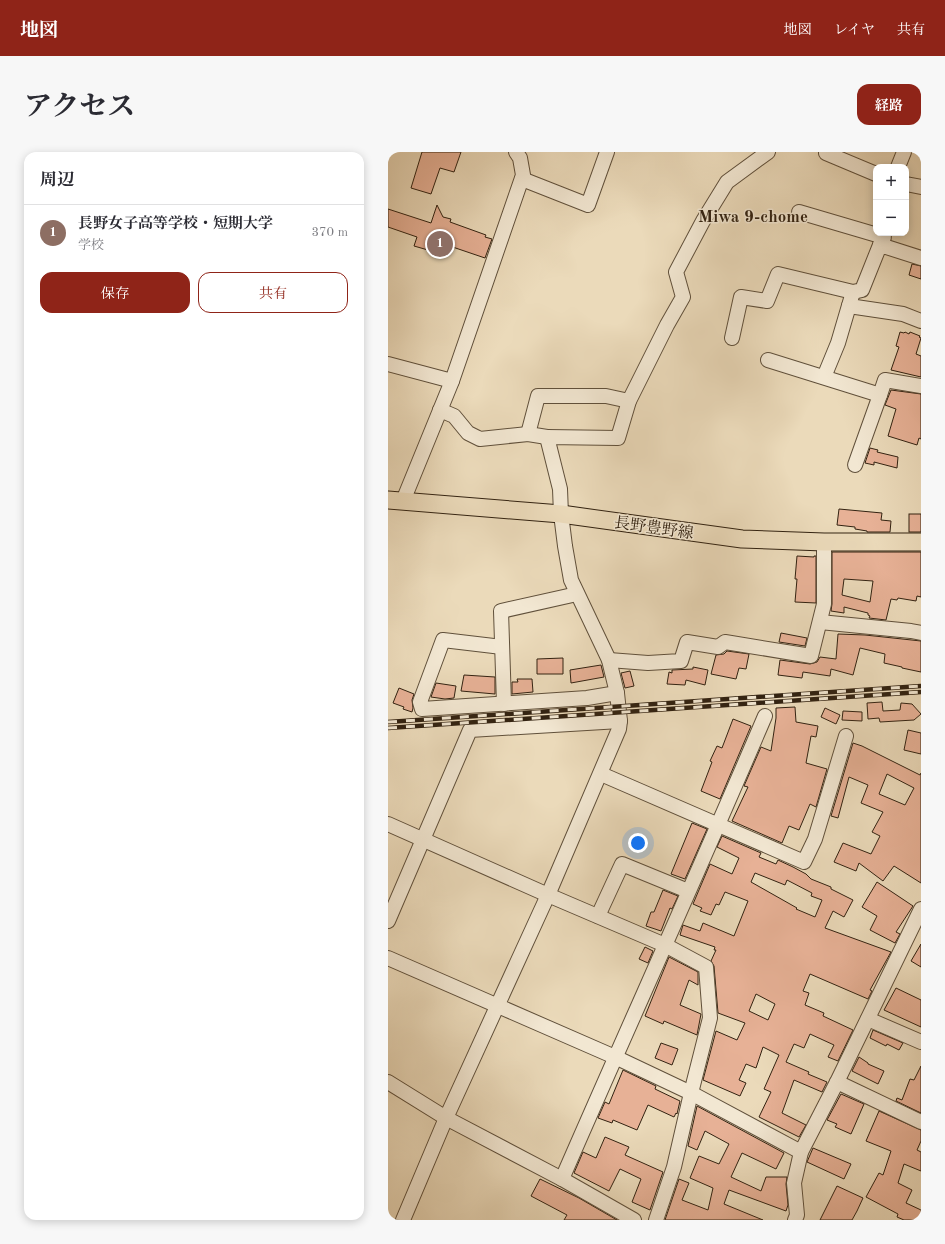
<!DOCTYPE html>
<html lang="ja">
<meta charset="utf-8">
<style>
body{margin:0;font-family:"Old Standard TT","Noto Serif JP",serif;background:#f7f7f7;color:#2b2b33}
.controls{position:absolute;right:12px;top:12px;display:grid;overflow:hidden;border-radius:8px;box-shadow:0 2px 10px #0003}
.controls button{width:36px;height:36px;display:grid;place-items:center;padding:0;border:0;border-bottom:1px solid #e1e1e2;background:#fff;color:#2b2b33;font:20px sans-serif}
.you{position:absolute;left:250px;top:691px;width:14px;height:14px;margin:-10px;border:3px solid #fff;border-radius:50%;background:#1a73e8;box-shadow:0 0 0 6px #1a73e833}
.badge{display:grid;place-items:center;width:26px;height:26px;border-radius:50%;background:#8f2418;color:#fff;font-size:13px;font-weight:700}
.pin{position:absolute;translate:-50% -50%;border:2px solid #fff;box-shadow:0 1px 4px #0006}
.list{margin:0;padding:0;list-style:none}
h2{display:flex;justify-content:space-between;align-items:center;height:52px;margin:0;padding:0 16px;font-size:17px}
h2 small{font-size:13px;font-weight:400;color:#7c7c81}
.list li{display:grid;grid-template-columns:26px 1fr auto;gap:12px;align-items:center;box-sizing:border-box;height:56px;padding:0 16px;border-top:1px solid #e1e1e2}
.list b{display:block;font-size:15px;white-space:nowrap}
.list p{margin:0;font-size:13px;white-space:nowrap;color:#7c7c81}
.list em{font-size:13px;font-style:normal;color:#7c7c81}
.actions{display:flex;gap:8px;padding:12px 16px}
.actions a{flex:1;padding:9px 0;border:1px solid #8f2418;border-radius:12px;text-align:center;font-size:14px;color:#8f2418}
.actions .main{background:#8f2418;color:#fff}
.map{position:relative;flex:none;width:533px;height:1068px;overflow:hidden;border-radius:12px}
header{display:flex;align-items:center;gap:24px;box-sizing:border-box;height:56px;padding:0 20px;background:#8f2418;color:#fff}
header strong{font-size:19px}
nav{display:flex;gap:22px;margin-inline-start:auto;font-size:14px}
.intro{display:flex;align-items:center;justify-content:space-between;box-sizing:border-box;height:96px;padding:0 24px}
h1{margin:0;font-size:28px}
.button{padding:10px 18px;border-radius:12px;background:#8f2418;color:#fff;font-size:14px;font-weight:700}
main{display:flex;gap:24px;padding:0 24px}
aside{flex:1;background:#fff;border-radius:12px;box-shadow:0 2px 10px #0003}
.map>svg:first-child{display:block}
.building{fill:#e7b196;stroke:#322211;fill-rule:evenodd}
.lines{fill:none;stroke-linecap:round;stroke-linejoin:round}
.minor-casing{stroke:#60503b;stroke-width:16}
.major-casing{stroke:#322211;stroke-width:19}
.minor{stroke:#f2e7d2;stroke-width:14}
.major{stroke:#ebdaba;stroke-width:17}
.rail-casing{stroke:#322211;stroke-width:4.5}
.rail{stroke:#f2e7d2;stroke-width:3;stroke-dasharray:9;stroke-linecap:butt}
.labels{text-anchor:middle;stroke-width:3;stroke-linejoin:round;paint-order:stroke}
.street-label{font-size:16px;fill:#322211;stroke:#f2e7d2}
.neighbourhood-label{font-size:17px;font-weight:bold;fill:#322211;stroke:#f2e7d2}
</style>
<header>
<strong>地図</strong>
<nav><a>地図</a><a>レイヤ</a><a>共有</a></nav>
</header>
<div class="intro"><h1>アクセス</h1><a class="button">経路</a></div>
<main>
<aside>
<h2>周辺<small></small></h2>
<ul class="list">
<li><span class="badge" style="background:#8d6e63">1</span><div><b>長野女子高等学校・短期大学</b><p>学校</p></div><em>370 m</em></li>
</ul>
<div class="actions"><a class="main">保存</a><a>共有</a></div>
</aside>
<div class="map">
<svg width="533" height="1068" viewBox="0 0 533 1068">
<rect width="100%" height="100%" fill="#ebdaba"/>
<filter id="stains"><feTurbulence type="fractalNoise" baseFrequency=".005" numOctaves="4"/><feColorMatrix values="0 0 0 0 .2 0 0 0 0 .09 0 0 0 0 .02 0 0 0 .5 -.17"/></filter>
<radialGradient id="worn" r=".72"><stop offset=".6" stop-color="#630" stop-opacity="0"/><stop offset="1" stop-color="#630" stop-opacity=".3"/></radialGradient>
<g class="building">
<path d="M 34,0 L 73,0 L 66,20 L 52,16 L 43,42 L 23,36 Z"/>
<path d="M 49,53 L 55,65 L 63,67 L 62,70 L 98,83 L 97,85 L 104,87 L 97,106 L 44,88 L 40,98 L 26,94 L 29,85 L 0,75 L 0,57 L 43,71 Z"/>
<path d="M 524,112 L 533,114 L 533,127 L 521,123 Z"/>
<path d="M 512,180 L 516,181 L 517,180 L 521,182 L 522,180 L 532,184 L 531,185 L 533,186 L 528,202 L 533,204 L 533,225 L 503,218 L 511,195 L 508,194 Z"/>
<path d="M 503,238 L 533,242 L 533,287 L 531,286 L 529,293 L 500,284 L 508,257 L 497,253 Z"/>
<path d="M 482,296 L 490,298 L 489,300 L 510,305 L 509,316 L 486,310 L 486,313 L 477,311 Z"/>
<path d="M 451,357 L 494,361 L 493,368 L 503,369 L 502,380 L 479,380 L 479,379 L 467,377 L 467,375 L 449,373 Z"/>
<rect x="521" y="362" width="12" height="18"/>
<path d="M 444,400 L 533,400 L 533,445 L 529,444 L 528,449 L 510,446 L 509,448 L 503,447 L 498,468 L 481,466 L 482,464 L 480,463 L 480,461 L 456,455 L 456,461 L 443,459 L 444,452 ZM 456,427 L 485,429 L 482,450 L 454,443 Z"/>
<path d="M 409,404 L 426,405 L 426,404 L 428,404 L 428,451 L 407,450 L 409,427 L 407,427 Z"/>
<path d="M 393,481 L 419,486 L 417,494 L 391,490 Z"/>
<path d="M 450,482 L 477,483 L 533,489 L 533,520 L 514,516 L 514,515 L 496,511 L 497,502 L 472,496 L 465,523 L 443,517 L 442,524 L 415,520 L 414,526 L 390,523 L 392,508 L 422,512 L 429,510 L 432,505 L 448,507 Z"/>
<path d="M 339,499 L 361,502 L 358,517 L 351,516 L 348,527 L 323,522 L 328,503 L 336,502 Z"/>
<path d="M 175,506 L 175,522 L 149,522 L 149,507 Z"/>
<path d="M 213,513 L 216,525 L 183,531 L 182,518 Z"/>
<path d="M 305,515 L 320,518 L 317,533 L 298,528 L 297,533 L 279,532 L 281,520 L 284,521 L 284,518 L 305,517 Z"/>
<path d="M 242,519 L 246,534 L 237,536 L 233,521 Z"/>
<path d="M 76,523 L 107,525 L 107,542 L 73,539 Z"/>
<path d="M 129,527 L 144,527 L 145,540 L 124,542 L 124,530 L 130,530 Z"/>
<path d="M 48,531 L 68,534 L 66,546 L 57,547 L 43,545 Z"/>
<path d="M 11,536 L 26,542 L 24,548 L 25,556 L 24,560 L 15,557 L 16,555 L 5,551 Z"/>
<path d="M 494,550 L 495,559 L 512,558 L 513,551 L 524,552 L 533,562 L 526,568 L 492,570 L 491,566 L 480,567 L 479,551 Z"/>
<path d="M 407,555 L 408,570 L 430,574 L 428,585 L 423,584 L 418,611 L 439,617 L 428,655 L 422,652 L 411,678 L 401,674 L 394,691 L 344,669 L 360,635 L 356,634 L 373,595 L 383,599 L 388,566 L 388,556 Z"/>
<path d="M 437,556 L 452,563 L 448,572 L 433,565 Z"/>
<path d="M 455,559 L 474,560 L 474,569 L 454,568 Z"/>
<path d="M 345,567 L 363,574 L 332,647 L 313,639 L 324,610 L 322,609 L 329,594 L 334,596 Z"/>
<path d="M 520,578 L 533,581 L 533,602 L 516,598 Z"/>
<path d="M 465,591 L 474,594 L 532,623 L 533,621 L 533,731 L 506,714 L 495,729 L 471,711 L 468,719 L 446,710 L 455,691 L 483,702 L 492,684 L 484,680 L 495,660 L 473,651 L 480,633 L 461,625 L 450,666 L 443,664 ZM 499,622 L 526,636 L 517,653 L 491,642 Z"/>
<path d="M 304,671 L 319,677 L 297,727 L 283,722 Z"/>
<path d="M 334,684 L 373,701 L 371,705 L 388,712 L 390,708 L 405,715 L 418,722 L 423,727 L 443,735 L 443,737 L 465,748 L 456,765 L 445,759 L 437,776 L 503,800 L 482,838 L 484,839 L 480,847 L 422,822 L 415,839 L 421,841 L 417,853 L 436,861 L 435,864 L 465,878 L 450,909 L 440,905 L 446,893 L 422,882 L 416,896 L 406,892 L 398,910 L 421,920 L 420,922 L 439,930 L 434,940 L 406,928 L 394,961 L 418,973 L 411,985 L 371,965 L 383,940 L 376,937 L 391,903 L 375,895 L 368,916 L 358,912 L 351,928 L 358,931 L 352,944 L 315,928 L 328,879 L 349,888 L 357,871 L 330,861 L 326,814 L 323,809 L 328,798 L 326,798 L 327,795 L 292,783 L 295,773 L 312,779 L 315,771 L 346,784 L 360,749 L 337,740 L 331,753 L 328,752 L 323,763 L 312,759 L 314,756 L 305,752 L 322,712 L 344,722 L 351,706 L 329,695 ZM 367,721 L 397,733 L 399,728 L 424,741 L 423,744 L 434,748 L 427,765 L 408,757 L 409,756 L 363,730 ZM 368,842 L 387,852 L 380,868 L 361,859 Z"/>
<path d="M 489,730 L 525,754 L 508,780 L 512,782 L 507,791 L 482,778 L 489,764 L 474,755 Z"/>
<path d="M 275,738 L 290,744 L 284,757 L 282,756 L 273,779 L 258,774 L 263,760 L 266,760 Z"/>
<path d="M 533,792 L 533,815 L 523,809 Z"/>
<path d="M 257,795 L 265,799 L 260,811 L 251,807 Z"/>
<path d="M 281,805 L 310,820 L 310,833 L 301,828 L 292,853 L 313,862 L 309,883 L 276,869 L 275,872 L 257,864 Z"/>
<path d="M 508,836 L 533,848 L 533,875 L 496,858 Z"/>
<path d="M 485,878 L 515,891 L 511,898 L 499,892 L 498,894 L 482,886 Z"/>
<path d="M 273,891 L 290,897 L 284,913 L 267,906 Z"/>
<path d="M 471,905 L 480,911 L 480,912 L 496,919 L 490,932 L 464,919 Z"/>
<path d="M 533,914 L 533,961 L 508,949 L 509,946 L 514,948 L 522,927 L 526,928 Z"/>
<path d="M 235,918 L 268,934 L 267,937 L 292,949 L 289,962 L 288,961 L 286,965 L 260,953 L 249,978 L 225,968 L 224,971 L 210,966 L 217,950 L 221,952 Z"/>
<path d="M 453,942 L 476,952 L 463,982 L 447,975 L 449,972 L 439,968 Z"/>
<path d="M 309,954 L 396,1001 L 388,1017 L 354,1001 L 343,1025 L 373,1039 L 378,1025 L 399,1025 L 398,1032 L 400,1053 L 398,1059 L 341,1038 L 336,1052 L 375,1068 L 277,1068 L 291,1027 L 301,1031 L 294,1048 L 320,1058 L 325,1036 L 302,1026 L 311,1004 L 331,1012 L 341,992 L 317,979 L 309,998 L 300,994 Z"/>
<path d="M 491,959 L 533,978 L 533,989 L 529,998 L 533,1000 L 533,1019 L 516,1012 L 510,1031 L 524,1038 L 518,1051 L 533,1058 L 533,1068 L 516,1068 L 509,1065 L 510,1062 L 478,1045 L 491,1021 L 495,1023 L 503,999 L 478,989 Z"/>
<path d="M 217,985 L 241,995 L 237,1003 L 275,1020 L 262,1058 L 244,1050 L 253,1027 L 232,1017 L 221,1039 L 186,1021 L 195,1000 L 208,1006 Z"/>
<path d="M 425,996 L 463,1012 L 456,1027 L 419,1010 Z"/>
<path d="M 152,1027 L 191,1046 L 229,1068 L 176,1068 L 179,1063 L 143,1044 Z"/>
<path d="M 449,1034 L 475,1046 L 469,1059 L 464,1068 L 432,1068 Z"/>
</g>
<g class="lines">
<defs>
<g id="minor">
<path d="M 438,1 L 488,22"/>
<path d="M 510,15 L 516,0"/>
<path d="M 134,27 L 200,53 L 219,0"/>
<path d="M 518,32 L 533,35"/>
<path d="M 411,60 L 496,85 L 492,93"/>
<path d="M 461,154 L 515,162 L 533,169"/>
<path d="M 344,186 L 353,145 L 379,149 L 390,122 L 465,140 L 474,138 L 492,93 L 533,106"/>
<path d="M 380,208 L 492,243 L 497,228 L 533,234"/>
<path d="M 0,212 L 64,229"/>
<path d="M 436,225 L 450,191 L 465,140"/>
<path d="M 52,258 L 66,264 L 80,281 L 92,287 L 140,282"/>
<path d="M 159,285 L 140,282 L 150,244 L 218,244 L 241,249"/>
<path d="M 467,313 L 492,243"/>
<path d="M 15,349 L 64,229 L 135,23 L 132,6 L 128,0"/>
<path d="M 432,470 L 523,479 L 533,481"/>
<path d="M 114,495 L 55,488 L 32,550 L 34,557 L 199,546 L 229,541"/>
<path d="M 221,508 L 260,511 L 293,509 L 299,490 L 330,495 L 337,490 L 423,504 L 436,452 L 436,390"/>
<path d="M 116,552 L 113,459 L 189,442"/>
<path d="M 213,622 L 416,710 L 427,687 L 458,584"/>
<path d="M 0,672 L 160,743 L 277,793 L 318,815 L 322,866 L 303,941 L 286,1015 L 268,1068"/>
<path d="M 210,764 L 234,712 L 300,739"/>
<path d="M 0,769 L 82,578 L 232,569"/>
<path d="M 0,806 L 227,905 L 303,941 L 413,1000"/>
<path d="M 480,867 L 533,890"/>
<path d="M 0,930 L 58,966 L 174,1027 L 246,1068"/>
<path d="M 449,930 L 533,970"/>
<path d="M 174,1027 C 241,873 311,719 377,564"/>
<path d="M 15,1068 L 58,966 L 160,743 L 231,577 L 232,569 L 229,541 L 221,508 L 183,428 L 177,394 L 173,362 L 172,337 L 159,285 L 230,286 L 241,249 L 279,173 L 295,145 L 288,120 L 315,69 L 339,30 L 380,0"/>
<path d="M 407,1068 L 409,1063 L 406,1031 L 413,1000 L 449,930 L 533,757"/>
</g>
<path id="major" d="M 0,348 L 173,362 L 354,387 L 436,390 L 533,390"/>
</defs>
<use href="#minor" class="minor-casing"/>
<use href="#major" class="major-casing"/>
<use href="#minor" class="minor"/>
<use href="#major" class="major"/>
<defs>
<g id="rail">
<path d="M 0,570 L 533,534"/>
<path d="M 0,576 L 533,540"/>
</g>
</defs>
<use href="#rail" class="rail-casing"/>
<use href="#rail" class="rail"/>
</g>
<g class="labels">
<g class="street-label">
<text transform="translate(266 375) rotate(8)" y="6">長野豊野線</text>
</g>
<g class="neighbourhood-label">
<text x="365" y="70">Miwa 9-chome</text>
</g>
</g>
<rect width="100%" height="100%" filter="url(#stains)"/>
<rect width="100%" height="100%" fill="url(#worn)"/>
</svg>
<div class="controls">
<button>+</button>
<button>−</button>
</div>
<div class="you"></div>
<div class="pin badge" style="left:52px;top:92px;background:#8d6e63">1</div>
</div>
</main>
